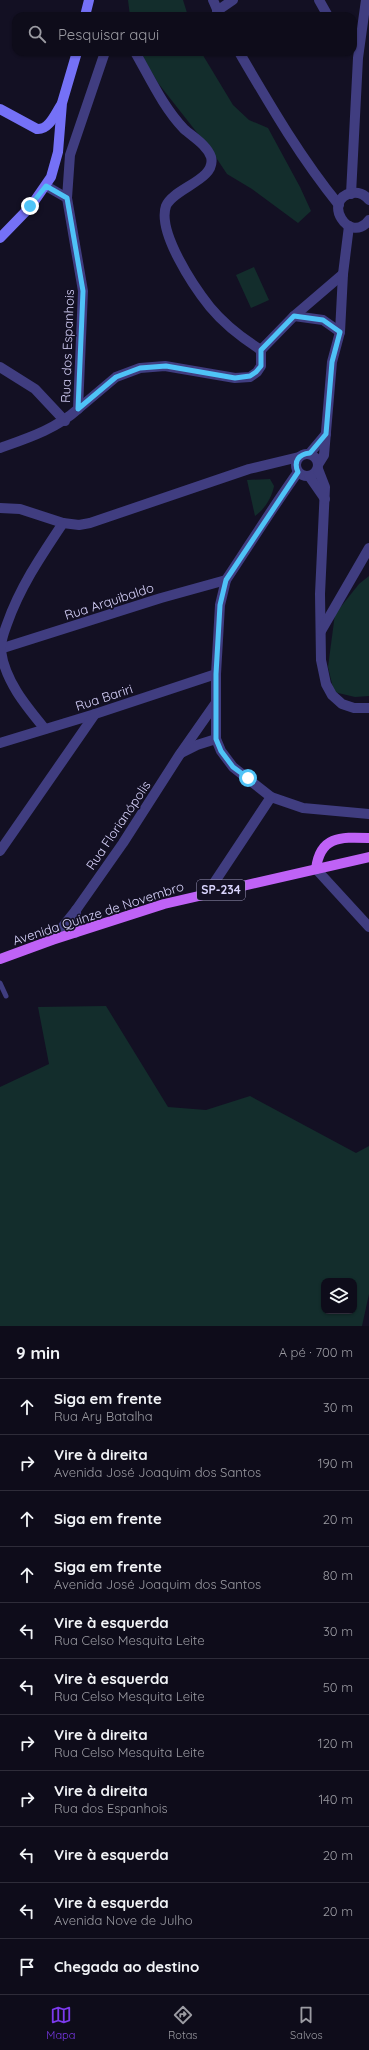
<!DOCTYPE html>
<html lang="pt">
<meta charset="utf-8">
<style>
body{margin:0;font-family:Quicksand,sans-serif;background:#1c1a27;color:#f1f3f6}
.controls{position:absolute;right:12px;bottom:12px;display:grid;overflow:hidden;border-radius:8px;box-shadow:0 1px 3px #0004}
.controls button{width:36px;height:36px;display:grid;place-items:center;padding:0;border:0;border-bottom:1px solid #2e2c39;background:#0e0c1a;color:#f1f3f6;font:20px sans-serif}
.stop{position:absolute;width:12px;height:12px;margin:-9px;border:3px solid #4fc3f7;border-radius:50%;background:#fff}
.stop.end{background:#4fc3f7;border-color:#fff;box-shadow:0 1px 4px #0008}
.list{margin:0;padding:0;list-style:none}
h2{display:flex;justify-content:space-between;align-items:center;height:52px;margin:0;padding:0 16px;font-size:17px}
h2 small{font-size:13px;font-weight:400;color:#9b9ba2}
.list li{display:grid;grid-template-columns:26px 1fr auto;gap:12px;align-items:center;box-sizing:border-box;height:56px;padding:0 16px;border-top:1px solid #2e2c39}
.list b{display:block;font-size:15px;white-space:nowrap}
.list p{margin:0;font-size:13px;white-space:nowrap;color:#9b9ba2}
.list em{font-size:13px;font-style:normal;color:#9b9ba2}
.icon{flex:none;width:22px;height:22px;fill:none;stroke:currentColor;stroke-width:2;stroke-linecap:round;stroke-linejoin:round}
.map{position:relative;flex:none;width:369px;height:1326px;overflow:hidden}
.search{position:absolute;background:#0e0c1a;box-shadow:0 1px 3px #0004;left:12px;right:12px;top:12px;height:44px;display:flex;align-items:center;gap:10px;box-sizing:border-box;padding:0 14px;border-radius:12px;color:#9b9ba2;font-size:15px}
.sheet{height:668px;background:#0e0c1a}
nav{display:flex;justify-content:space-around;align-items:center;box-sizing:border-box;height:56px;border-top:1px solid #2e2c39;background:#0e0c1a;font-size:11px;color:#9b9ba2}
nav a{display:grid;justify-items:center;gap:2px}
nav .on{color:#7c3aed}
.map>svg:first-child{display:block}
.green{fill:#132d2c;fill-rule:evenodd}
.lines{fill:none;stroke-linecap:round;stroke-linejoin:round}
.service{stroke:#403d80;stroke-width:5}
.minor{stroke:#403d80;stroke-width:10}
.secondary{stroke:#7571f7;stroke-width:10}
.primary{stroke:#bf62f6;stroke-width:10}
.route{stroke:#4fc3f7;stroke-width:5}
.labels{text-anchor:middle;stroke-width:3.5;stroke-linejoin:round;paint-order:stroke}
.shield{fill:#131023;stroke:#9e99bc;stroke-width:1}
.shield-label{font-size:12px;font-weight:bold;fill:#d9d4fd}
.street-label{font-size:13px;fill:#d9d4fd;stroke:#131023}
</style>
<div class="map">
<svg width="369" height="1326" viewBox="0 0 369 1326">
<rect width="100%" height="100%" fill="#131023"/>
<g class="green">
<path d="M 128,0 L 183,0 L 188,16 L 130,16 Z"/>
<path d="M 140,52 L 201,52 L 233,105 L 249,120 L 268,128 L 300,187 L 311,211 L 298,223 L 252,189 L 227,174 L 213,153 L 158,83 Z"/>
<path d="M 254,267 L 269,300 L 251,308 L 236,275 Z"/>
<path d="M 270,479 L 274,486 C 272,497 265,509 255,516 L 247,480 Z"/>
<path d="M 369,576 L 369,696 L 355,697 L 334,692 L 328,667 L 335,614 L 359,584 Z"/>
<path d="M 106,1006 L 168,1107 L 206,1110 L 250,1096 L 356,1153 L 369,1146 L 369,1294 L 362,1326 L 0,1326 L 0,1087 L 49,1064 L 38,1007 ZM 324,1281 L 354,1281 L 354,1311 L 324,1311 Z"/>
</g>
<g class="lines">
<path class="service" d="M 0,983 L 6,996"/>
<g class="minor">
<path d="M 213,0 L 220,16"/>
<path d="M 319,0 L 328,16"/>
<path d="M 217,11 L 233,0"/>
<path d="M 135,52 C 150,78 163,107 184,129 C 193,137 207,145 211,157 C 217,180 173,188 166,206 C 157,232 194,287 210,307 C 224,324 242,338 261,350"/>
<path d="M 239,52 C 270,105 300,157 339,205"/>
<path d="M 46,186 L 67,198"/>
<path d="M 351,194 L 358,58 L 366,0"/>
<path d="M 369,200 C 365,195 359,192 352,193 C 321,199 349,246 369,220"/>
<path d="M 294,316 L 323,320 L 340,332"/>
<path d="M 0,367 L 35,389 L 65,421"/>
<path d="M 78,409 L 116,377 L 140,368 L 165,366 L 235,378 L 250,377 L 257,372 L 261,366 L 261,350 L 294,316 L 343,274"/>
<path d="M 0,448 C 28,438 56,429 78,409 L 83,291 L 67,198 L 70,155 L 105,52"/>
<path d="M 310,453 L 326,434"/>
<circle cx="307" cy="465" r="11"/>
<path d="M 319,463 L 324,455 L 332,362 L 340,332 L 343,274 L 349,226"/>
<path d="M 318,469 L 325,487 L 320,594 L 321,660 L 326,684 L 332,695 L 342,704 L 354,708 L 369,708"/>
<path d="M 298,472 C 273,507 250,544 226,580 L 220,605 L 216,674 L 216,739 L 221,751 L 233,767 L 271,797 L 303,808 L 369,814"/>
<path d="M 309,476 L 325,499"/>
<path d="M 0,508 L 20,509 L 63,523"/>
<path d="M 321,631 L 369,548"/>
<path d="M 0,649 L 161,598 L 226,580"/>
<path d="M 45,729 C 26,706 5,681 1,651 C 0,642 4,632 7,624 C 20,587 41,556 63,523 L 79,525 L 90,523 L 249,469 L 299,457"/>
<path d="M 0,743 L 95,714 L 216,674"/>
<path d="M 181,753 L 197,745 L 216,739"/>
<path d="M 0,851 L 95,714"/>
<path d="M 316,869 L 369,927"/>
<path d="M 208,892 L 271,797"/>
<path d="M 75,933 L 76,910"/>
<path d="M 52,940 L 76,910 L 123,843 L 180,754 L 215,704"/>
</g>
<g class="secondary">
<path d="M 85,16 L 89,0"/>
<path d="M 0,109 L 37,129 C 49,130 55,114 61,105"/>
<path d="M 0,238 L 31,206 L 51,177 L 58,152 L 62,103 L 77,52"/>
</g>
<g class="primary">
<path d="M 316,869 C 320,836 340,837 369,838"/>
<path d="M 0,959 L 52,940 L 164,904 L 369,857"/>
</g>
</g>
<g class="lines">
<path class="route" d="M 30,206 L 46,186 L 67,198 L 83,291 L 78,409 L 116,377 L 140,368 L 166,366 L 235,378 L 250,376 L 256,372 L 261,366 L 261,350 L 294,316 L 323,320 L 340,332 L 332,362 L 326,434 L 310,453 C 299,454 293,461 298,472 L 226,580 L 220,605 L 216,674 L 216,739 L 221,751 L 233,767 L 248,778"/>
</g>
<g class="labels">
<rect class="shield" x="197" y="880" width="48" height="20" rx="3"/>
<g class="shield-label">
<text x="221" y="894">SP-234</text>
</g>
<g class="street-label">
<text transform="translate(67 346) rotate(-88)" y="5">Rua dos Espanhois</text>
<text transform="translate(109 601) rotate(-18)" y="5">Rua Arquibaldo</text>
<text transform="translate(104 697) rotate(-18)" y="5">Rua Bariri</text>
<text transform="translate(118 825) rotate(-56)" y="5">Rua Florianópolis</text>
<text transform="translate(98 913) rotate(-18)" y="5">Avenida Quinze de Novembro</text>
</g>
</g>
</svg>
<div class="controls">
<button><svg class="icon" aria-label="layers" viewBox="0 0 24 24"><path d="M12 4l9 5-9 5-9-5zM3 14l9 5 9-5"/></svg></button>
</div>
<div class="stop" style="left:248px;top:778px"></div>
<div class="stop end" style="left:30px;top:206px"></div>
<div class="search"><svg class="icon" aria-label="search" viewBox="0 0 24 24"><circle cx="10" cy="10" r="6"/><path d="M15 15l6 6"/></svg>Pesquisar aqui</div>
</div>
<section class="sheet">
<h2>9 min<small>A pé · 700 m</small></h2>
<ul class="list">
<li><svg class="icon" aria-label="ahead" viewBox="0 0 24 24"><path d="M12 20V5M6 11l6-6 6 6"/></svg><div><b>Siga em frente</b><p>Rua Ary Batalha</p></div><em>30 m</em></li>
<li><svg class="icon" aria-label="right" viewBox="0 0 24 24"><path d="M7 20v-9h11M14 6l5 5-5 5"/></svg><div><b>Vire à direita</b><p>Avenida José Joaquim dos Santos</p></div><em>190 m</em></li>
<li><svg class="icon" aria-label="ahead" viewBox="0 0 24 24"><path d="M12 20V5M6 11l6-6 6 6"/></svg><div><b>Siga em frente</b></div><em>20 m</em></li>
<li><svg class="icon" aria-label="ahead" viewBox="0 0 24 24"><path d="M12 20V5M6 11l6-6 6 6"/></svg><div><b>Siga em frente</b><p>Avenida José Joaquim dos Santos</p></div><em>80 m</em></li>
<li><svg class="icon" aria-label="left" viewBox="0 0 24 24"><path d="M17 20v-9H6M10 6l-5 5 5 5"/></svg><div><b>Vire à esquerda</b><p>Rua Celso Mesquita Leite</p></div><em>30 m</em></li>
<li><svg class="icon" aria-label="left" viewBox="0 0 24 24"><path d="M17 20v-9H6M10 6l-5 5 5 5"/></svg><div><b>Vire à esquerda</b><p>Rua Celso Mesquita Leite</p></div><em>50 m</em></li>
<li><svg class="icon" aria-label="right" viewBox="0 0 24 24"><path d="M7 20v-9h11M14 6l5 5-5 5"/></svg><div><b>Vire à direita</b><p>Rua Celso Mesquita Leite</p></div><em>120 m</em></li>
<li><svg class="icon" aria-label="right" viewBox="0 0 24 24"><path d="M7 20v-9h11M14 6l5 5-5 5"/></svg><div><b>Vire à direita</b><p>Rua dos Espanhois</p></div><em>140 m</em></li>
<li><svg class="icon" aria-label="left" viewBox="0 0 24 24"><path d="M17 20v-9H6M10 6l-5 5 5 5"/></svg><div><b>Vire à esquerda</b></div><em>20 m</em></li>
<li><svg class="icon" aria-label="left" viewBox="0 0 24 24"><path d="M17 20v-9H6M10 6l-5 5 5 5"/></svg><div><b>Vire à esquerda</b><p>Avenida Nove de Julho</p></div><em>20 m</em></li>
<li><svg class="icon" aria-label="arrive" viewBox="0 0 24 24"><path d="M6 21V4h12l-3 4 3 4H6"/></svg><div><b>Chegada ao destino</b></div></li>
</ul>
</section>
<nav>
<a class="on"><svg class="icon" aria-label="map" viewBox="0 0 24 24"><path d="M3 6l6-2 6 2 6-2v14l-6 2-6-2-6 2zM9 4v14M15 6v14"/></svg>Mapa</a>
<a><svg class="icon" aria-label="directions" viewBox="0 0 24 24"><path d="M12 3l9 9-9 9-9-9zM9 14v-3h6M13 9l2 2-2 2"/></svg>Rotas</a>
<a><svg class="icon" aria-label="saved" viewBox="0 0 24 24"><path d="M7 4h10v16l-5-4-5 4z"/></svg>Salvos</a>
</nav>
